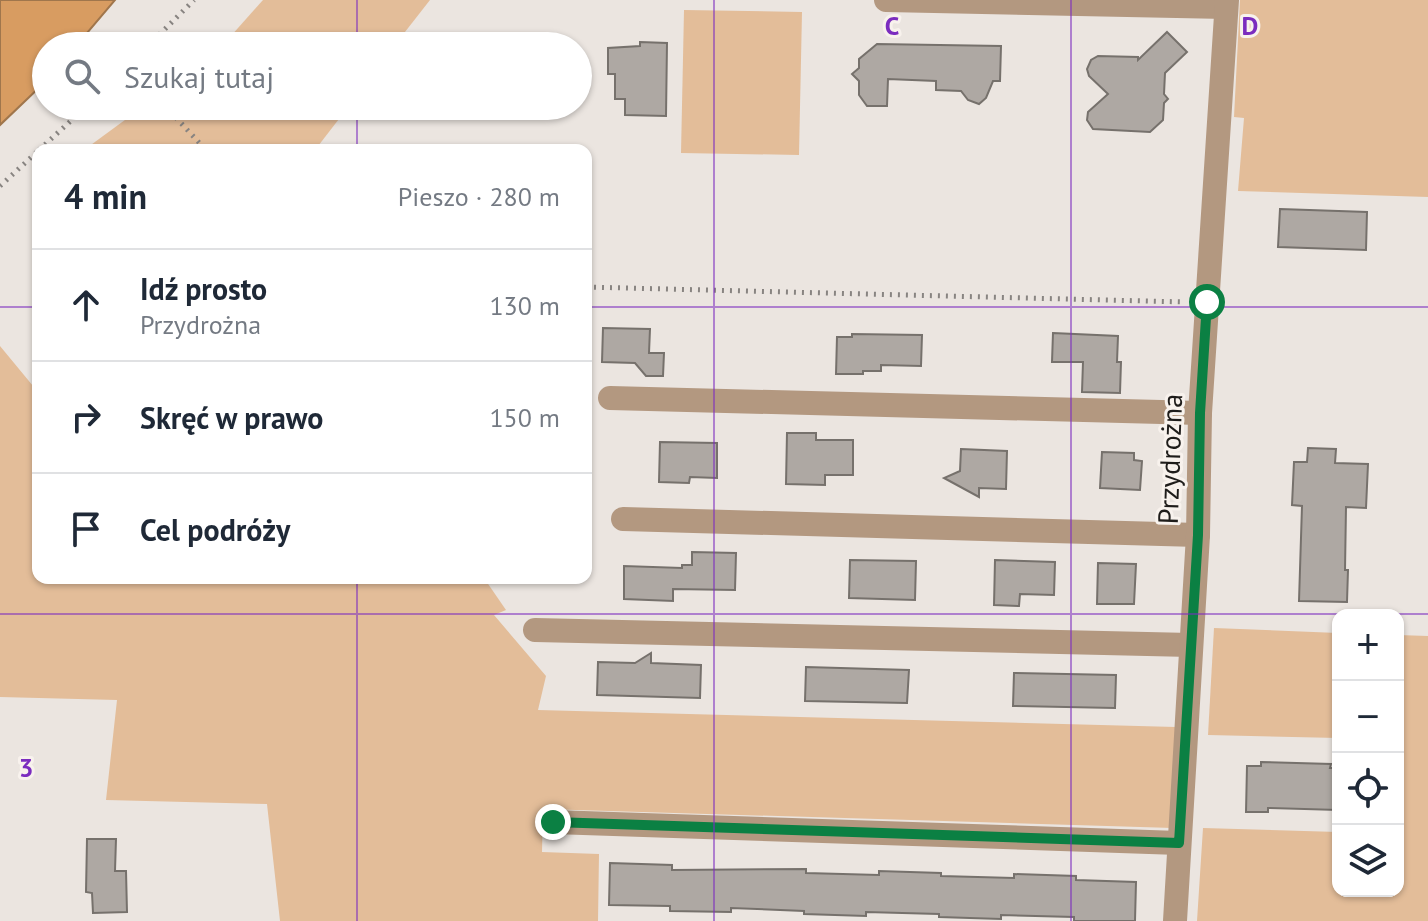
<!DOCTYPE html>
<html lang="pl">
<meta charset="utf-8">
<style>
body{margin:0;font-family:"PT Sans",sans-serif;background:#f2f2f3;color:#1f2937}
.controls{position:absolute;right:24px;bottom:24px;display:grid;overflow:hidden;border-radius:16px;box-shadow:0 2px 6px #0004}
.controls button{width:72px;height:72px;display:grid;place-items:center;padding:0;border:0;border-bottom:2px solid #e0e1e3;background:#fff;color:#1f2937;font:40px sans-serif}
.stop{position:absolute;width:24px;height:24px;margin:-18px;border:6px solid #0b8043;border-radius:50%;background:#fff}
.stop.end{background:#0b8043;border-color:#fff;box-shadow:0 2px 8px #0008}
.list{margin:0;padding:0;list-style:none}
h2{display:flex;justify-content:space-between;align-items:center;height:104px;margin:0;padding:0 32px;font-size:34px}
h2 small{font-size:26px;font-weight:400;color:#747a83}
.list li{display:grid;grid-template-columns:52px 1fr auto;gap:24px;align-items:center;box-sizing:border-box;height:112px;padding:0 32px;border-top:2px solid #e0e1e3}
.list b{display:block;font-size:30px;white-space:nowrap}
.list p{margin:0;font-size:26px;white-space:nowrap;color:#747a83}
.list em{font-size:26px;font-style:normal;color:#747a83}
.icon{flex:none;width:44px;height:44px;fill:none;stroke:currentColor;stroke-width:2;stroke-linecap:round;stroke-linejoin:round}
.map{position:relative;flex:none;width:1428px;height:921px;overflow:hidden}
.search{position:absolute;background:#fff;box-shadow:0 2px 6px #0004;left:32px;top:32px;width:560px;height:88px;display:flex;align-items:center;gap:20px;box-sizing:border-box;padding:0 28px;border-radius:44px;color:#747a83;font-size:30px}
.panel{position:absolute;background:#fff;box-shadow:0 2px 6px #0004;left:32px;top:144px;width:560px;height:440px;border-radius:16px}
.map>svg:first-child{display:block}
.green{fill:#e3bd99}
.water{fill:#d89c61;stroke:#a0764c;stroke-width:2}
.building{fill:#aea8a3;stroke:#76716c;stroke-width:2}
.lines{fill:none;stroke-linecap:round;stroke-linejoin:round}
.path{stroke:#888481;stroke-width:5;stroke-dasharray:2 6;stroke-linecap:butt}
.minor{stroke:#b39880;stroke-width:24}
.route{stroke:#0b8043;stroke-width:10}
.grid{fill:none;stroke:#7b2cbf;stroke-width:2;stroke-opacity:0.55}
.labels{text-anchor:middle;stroke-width:6;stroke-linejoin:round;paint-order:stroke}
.street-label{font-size:28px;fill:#1e1c1a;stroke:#f8f2ed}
.grid-label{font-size:26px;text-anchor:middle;font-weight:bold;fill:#7b2cbf;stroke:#f8f2ed;stroke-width:6;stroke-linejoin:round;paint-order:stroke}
</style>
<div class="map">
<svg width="1428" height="921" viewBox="0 0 1428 921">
<rect width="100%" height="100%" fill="#ebe5e0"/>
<g class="green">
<path d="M 263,0 L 430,0 L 394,46 L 222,46 Z"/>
<path d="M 1240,0 L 1428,0 L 1428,197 L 1238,191 L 1244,118 L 1234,117 Z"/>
<path d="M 684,10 L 802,12 L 799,155 L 681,153 Z"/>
<path d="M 144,106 L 349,106 L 315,150 L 84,150 Z"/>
<path d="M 0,346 L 38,392 L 38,578 L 484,578 L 506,610 L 494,615 L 546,676 L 538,710 L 1176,727 L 1173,828 L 543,809 L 542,852 L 599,854 L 598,921 L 280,921 L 267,804 L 106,800 L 117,700 L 0,697 Z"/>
<path d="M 1214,628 L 1338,633 L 1338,738 L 1208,735 Z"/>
<path d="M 1398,635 L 1428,636 L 1428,921 L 1197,921 L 1203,828 L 1338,832 L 1338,891 L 1398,891 Z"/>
</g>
<path class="water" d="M 0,0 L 115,0 L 76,46 L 46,46 L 46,81 L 0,125 Z"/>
<g class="building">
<path d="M 1167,32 L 1187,52 L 1165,73 L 1164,94 L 1168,99 L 1164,103 L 1163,120 L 1150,132 L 1093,129 L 1087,120 L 1088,112 L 1108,94 L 1089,76 L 1087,69 L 1091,60 L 1098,56 L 1138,57 L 1138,60 Z"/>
<path d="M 640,42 L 667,43 L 666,116 L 625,115 L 625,99 L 615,99 L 615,74 L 608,74 L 608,48 L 640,46 Z"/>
<path d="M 877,44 L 1001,46 L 1000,81 L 993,81 L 986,98 L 979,104 L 968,100 L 961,91 L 936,90 L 936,81 L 888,79 L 887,106 L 867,106 L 859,95 L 859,81 L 852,74 L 859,68 L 859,59 Z"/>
<path d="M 1280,209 L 1367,212 L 1366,250 L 1278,247 Z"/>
<path d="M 603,328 L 650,329 L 649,353 L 664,353 L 663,376 L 646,376 L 635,363 L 602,362 Z"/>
<path d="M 1053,333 L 1118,336 L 1117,362 L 1121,362 L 1120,393 L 1082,392 L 1083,362 L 1052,362 Z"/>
<path d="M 852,334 L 922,335 L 921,366 L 881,365 L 881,371 L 863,371 L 863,374 L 836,374 L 837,337 L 852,337 Z"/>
<path d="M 787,433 L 816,433 L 816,440 L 853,440 L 853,475 L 825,475 L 825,485 L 786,484 Z"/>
<path d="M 660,442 L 717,443 L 717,478 L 690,477 L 689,483 L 659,482 Z"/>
<path d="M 1308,448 L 1336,449 L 1335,463 L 1368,464 L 1366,508 L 1346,507 L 1345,570 L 1348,570 L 1347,602 L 1299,601 L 1302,506 L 1292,505 L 1294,462 L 1307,462 Z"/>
<path d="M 961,449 L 1007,451 L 1006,489 L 979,488 L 979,497 L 944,478 L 960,471 Z"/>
<path d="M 1102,452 L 1134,453 L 1134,460 L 1142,461 L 1140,490 L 1100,488 Z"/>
<path d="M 692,552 L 736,553 L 735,590 L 673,589 L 673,601 L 624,599 L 624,566 L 682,568 L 682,565 L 692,565 Z"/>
<path d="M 850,560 L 916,561 L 915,600 L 849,598 Z"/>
<path d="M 995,560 L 1055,562 L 1054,595 L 1020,594 L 1019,606 L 994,605 Z"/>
<path d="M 1098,563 L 1136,564 L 1134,604 L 1097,604 Z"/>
<path d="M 651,653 L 651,663 L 701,665 L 700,698 L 597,695 L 598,662 L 635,663 Z"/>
<path d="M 806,667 L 909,670 L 907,703 L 805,701 Z"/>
<path d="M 1014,673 L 1116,675 L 1115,708 L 1013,706 Z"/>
<path d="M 1261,762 L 1331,764 L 1330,768 L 1338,768 L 1338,810 L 1268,808 L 1268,812 L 1246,812 L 1247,766 L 1261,766 Z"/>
<path d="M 87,839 L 116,839 L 115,871 L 126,871 L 127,912 L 93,913 L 92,893 L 86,892 Z"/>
<path d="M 610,863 L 672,865 L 672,870 L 806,869 L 806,873 L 879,875 L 879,871 L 941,873 L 941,876 L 1014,878 L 1014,874 L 1076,876 L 1076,880 L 1136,882 L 1135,921 L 1074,921 L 1074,917 L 1001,915 L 1001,919 L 939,917 L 939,914 L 866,912 L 866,916 L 804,914 L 804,911 L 731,908 L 731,912 L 670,911 L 670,906 L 609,905 Z"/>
</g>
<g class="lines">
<g class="path">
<path d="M 148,46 L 194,0"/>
<path d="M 165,106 L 206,150"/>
<path d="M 39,150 L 87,106"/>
<path d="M 0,186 L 38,151"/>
<path d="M 586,287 L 1185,302"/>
</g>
<g class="minor">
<path d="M 886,0 L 1226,7"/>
<path d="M 610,398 L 1200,413"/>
<path d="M 623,519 L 1198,535"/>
<path d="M 535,630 L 1191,645"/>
<path d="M 553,822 L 1179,843"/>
<path d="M 1175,921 L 1198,535 L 1200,413 L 1227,0"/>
</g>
</g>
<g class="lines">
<path class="route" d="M 553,822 L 1179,843 L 1198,535 L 1200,413 L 1207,302"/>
</g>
<path class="grid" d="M 357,0 L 357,46M 714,0 L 714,921M 1071,0 L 1071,921M 357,106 L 357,150M 0,307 L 38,307M 586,307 L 1428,307M 357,578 L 357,921M 0,614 L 1428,614"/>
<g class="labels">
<g class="street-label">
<text transform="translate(1170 459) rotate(-88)" y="10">Przydrożna</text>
</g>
</g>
<g class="grid-label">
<text x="892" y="35">C</text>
<text x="1250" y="35">D</text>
<text x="26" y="777">3</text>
</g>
</svg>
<div class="controls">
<button>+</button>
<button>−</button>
<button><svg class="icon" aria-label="locate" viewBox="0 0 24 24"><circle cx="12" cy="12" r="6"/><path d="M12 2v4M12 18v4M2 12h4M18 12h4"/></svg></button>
<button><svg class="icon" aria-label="layers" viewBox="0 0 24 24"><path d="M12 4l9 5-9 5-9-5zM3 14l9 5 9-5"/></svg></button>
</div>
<div class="stop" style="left:1207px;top:302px"></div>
<div class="stop end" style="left:553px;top:822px"></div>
<div class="search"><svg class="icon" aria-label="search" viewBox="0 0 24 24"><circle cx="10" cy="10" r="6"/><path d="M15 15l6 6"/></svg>Szukaj tutaj</div>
<section class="panel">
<h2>4 min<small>Pieszo · 280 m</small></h2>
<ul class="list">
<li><svg class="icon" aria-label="ahead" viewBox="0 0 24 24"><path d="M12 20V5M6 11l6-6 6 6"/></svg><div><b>Idź prosto</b><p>Przydrożna</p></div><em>130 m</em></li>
<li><svg class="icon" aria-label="right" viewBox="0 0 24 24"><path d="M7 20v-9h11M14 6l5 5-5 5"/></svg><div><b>Skręć w prawo</b></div><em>150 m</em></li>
<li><svg class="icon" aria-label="arrive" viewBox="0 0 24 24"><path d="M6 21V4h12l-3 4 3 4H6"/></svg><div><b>Cel podróży</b></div></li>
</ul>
</section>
</div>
